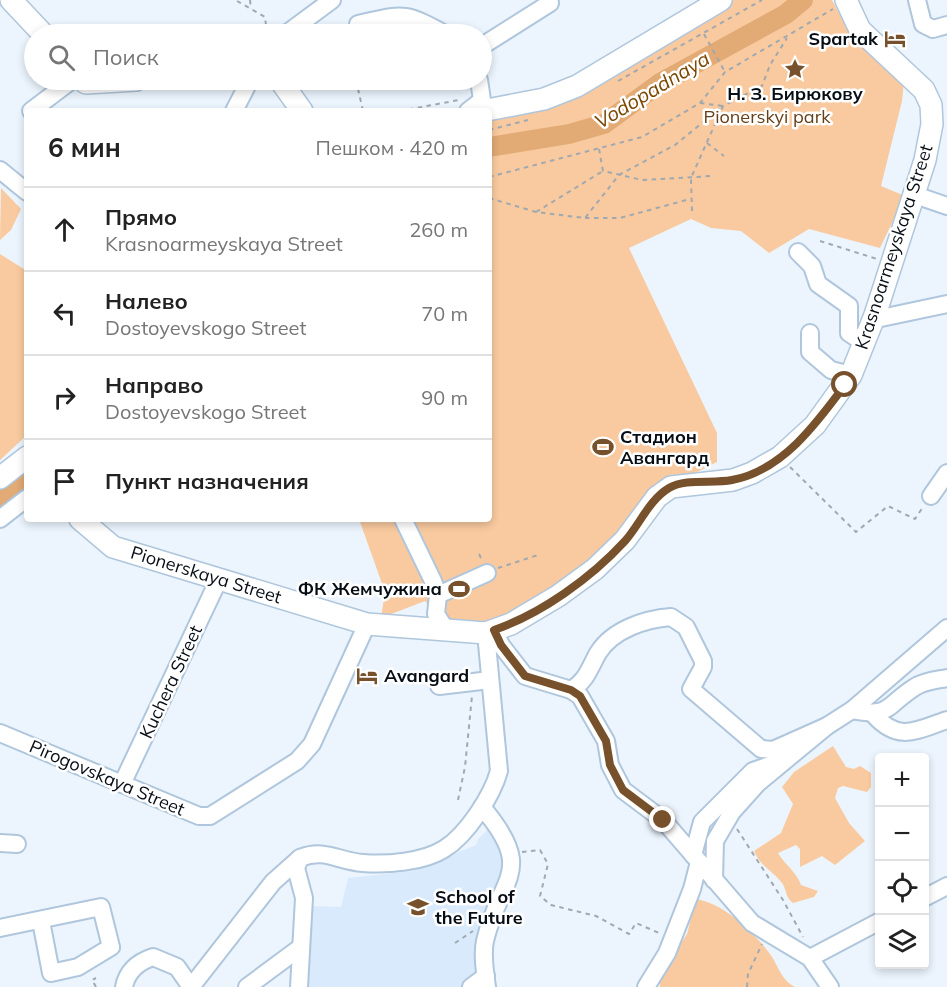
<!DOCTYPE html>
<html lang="ru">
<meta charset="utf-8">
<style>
body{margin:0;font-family:Mulish,sans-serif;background:#f6f6f6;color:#222}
.controls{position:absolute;right:18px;bottom:18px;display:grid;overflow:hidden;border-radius:6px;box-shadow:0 3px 9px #0003}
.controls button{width:54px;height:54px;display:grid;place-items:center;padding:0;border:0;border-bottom:2px solid #e0e0e0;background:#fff;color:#222;font:30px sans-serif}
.stop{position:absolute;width:18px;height:18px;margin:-14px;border:4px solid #76512c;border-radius:50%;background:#fff}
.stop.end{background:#76512c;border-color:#fff;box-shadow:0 2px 6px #0008}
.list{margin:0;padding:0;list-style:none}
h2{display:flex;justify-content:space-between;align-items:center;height:78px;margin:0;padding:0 24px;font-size:26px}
h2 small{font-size:20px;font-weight:400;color:#767676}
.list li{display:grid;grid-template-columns:39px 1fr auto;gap:18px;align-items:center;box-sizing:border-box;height:84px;padding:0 24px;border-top:2px solid #e0e0e0}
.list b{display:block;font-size:22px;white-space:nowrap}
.list p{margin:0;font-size:20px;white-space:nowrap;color:#767676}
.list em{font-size:20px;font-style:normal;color:#767676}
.icon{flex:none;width:33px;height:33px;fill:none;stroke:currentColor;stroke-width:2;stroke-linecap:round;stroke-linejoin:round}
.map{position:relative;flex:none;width:947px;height:987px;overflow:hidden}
.search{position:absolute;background:#fff;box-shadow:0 3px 9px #0003;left:24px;top:24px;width:468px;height:66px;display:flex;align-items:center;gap:15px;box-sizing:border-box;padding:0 21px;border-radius:33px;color:#767676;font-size:22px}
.panel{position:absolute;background:#fff;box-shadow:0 3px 9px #0003;left:24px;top:108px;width:468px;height:414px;border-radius:6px}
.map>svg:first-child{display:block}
.built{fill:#d8eafb}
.green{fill:#f9ca9f}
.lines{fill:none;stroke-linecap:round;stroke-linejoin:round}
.river{stroke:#e2aa75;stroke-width:20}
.minor-casing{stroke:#afc6dc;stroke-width:20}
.major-casing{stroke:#afc6dc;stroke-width:24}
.path{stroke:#a0a8b0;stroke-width:2;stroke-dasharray:4.5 4.5;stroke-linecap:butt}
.minor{stroke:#fff;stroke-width:16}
.major{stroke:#fff;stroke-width:21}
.route{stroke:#76512c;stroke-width:8}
.labels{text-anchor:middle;stroke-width:5;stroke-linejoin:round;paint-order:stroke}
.poi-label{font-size:18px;font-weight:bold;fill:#060d14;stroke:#fff;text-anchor:start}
.park-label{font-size:18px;fill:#653f17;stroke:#fff}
.street-label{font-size:18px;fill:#060d14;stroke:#fff}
.water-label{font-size:20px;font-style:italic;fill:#7a4601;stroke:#fff}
</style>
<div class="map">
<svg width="947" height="987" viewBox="0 0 947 987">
<rect width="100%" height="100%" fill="#ecf5fe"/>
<path class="built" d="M 490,827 L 507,857 L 482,974 L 467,987 L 307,987 L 310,906 L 341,907 L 348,878 L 413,871 L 476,845 L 478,839 Z"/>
<g class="green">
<path d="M 718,0 L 832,0 L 852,37 L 904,82 L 902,101 L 881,186 L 905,196 L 880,248 L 809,229 L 769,253 L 741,231 L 711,228 L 691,219 L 629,248 L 717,433 L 717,462 L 691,475 L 554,589 L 500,619 L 466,624 L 436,614 L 425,601 L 381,618 L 385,592 L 359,519 L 489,519 L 489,111 L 555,91 Z"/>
<path d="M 1,188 L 21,209 L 11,230 L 0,240 Z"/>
<path d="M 0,254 L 27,271 L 27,435 L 0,460 Z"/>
<path d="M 833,746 L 846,767 L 854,769 L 860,766 L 871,773 L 871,787 L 867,792 L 843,786 L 838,788 L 835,798 L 849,823 L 865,841 L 835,865 L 822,856 L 800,867 L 800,849 L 796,845 L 778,853 C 785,865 796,871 801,885 L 818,891 L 814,897 L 793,903 C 785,897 787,890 782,883 C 772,870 760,866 754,851 L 781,833 L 793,804 L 782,787 L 794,772 Z"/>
<path d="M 696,899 C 723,903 753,931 770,954 C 778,965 781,980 795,987 L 660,987 L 660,976 L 687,934 Z"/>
</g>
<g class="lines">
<g class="river">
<path d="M 489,147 L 569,134 L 604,124 L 660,83 L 786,14 L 803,0"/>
<path d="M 0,497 L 27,473"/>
</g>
<defs>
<g id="minor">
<path d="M 917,0 L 923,24 L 933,29 L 947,25"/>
<path d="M 358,24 C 404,14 402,11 445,34"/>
<path d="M 286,34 L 332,0"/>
<path d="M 482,46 L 550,3"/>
<path d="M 31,111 L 72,80"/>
<path d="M 234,111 L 250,80"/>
<path d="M 468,111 L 482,100 L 479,80"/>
<path d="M 0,170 L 27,192"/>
<path d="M 912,194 L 947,206"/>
<path d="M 798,252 L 812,266 L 818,284 L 849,306 L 849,333 L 864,343"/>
<path d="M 875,315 L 881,318 L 947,304"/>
<path d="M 810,333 L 810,352 L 831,370 L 851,375"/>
<path d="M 931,496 L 947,473"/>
<path d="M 0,519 L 27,498"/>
<path d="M 403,519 L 433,581 L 438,595 L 436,614 L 446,630"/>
<path d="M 438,595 L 487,573"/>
<path d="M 494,630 L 501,645 L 525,676 L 571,690 L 580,696 L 606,741 L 610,765 L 623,790 L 663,820 L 752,923 L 810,958 L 830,987"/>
<path d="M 439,686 L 490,680"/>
<path d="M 571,690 C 587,680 589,669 598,653 C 613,629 646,619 671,617 L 686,627 L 703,661 L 703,667 L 691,689 L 761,749 L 773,750 L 827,726"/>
<path d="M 852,710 C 891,718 885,706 915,687 C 924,681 937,680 947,678"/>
<path d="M 874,715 C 899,743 917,730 947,720"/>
<path d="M 0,733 L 199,816 L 210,816 L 297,761 L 312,744 L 367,624"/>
<path d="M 122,784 L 219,579"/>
<path d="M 482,807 C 537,872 500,876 485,941 C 482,954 485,973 487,987"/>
<path d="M 0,843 L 17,844"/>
<path d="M 693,855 L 702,822 L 753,771 L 773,764"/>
<path d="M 714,880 L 715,841 L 732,812 L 758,783 L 827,726 L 852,710 L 947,628"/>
<path d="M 924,898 L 947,886"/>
<path d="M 0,928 L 101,907 L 111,947 L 78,967 L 51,973 L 41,921"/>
<path d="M 810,958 L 880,921"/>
<path d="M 124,987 C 127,971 138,962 153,957 L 177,967 L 191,987"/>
<path d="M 191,987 L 273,882 L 300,858"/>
<path d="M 247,987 L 301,947"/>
<path d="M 299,987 L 304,898 L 296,868 L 300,858 C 324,848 338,861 363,863 C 386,865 424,862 444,849 C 467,835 492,796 499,771 L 486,633"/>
<path d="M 471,987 L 486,976"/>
<path d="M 646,987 L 667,953 L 692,889 L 699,862"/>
</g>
<g id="major">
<path d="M 11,0 L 43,34"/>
<path d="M 82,80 L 86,83 L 136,80"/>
<path d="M 280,80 L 302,111"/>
<path d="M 482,111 L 544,99 L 577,86 L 721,0"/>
<path d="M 0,478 L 27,457"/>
<path d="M 80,519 L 113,547 L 367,624 L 486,633 L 511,624 L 558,596 L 595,569 L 625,540 L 657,497 L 671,487 L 733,480 L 752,473 L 780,457 L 815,425 L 851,375 L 875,315 L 925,160 L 932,124 L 931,105 L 924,90 L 860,30 L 846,0"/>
</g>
</defs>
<use href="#minor" class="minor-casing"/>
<use href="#major" class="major-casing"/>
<g class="path">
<path d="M 250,0 L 251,9"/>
<path d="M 237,1 L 265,17 L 267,34"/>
<path d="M 704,34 L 725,72"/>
<path d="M 356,80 L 363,111"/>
<path d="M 618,81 L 762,0"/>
<path d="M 700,103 L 723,106"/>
<path d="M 400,111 L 459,100"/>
<path d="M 489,130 L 528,120"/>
<path d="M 707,143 L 724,156"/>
<path d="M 599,149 L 603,171 L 642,180 L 712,176"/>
<path d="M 489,177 L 642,137 L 700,103 L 725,72 L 833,9"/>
<path d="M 489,198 L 536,212 L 585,218 L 619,175 L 675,145 L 723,106"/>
<path d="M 692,211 L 691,178 L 723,106 L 762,86 L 770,65 L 787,38"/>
<path d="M 536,212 L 603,171"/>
<path d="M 585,218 L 620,218 L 690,199"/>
<path d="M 820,241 L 877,259"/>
<path d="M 790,467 L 856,532 L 888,506 L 915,519 L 923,507"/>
<path d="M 479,554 L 482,560"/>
<path d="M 498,568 L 538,555"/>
<path d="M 458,800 L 465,767 L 472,696"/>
<path d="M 737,829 L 783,900 L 803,937"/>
<path d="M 522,852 L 540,850 L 548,864 L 540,896 L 551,905 L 596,916 L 629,934 L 636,923 L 659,933"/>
<path d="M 455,943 L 473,931"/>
<path d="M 96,987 L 92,980 L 96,978"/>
<path d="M 747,987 L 748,974 L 762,944"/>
</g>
<use href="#minor" class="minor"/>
<use href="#major" class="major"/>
</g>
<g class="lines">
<path class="route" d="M 663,820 L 623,790 L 610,765 L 606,741 L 580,696 L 571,690 L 525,676 L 501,645 L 494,630 C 541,614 591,578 625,541 C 640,524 649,500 669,488 C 686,478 713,484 732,480 C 782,471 817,423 845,385"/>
</g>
<defs>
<symbol id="hotel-bare" viewBox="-9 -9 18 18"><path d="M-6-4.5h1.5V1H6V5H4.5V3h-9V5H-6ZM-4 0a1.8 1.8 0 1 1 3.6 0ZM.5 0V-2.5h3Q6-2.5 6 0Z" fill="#76512c" stroke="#fff" stroke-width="2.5" paint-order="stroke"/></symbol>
<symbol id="sight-bare" viewBox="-9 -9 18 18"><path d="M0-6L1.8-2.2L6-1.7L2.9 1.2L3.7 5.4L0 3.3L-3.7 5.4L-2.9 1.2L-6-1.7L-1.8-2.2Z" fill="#76512c" stroke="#fff" stroke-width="2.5" paint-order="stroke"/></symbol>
<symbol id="stadium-bare" viewBox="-9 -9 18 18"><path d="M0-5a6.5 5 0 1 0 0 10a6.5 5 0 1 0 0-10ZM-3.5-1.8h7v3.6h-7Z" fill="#76512c" stroke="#fff" stroke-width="2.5" paint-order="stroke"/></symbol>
<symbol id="school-bare" viewBox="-9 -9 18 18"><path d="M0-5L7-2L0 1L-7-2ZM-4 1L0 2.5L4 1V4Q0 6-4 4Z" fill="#76512c" stroke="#fff" stroke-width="2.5" paint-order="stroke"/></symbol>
</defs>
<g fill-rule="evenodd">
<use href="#hotel-bare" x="880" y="24" width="30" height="30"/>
<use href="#sight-bare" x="780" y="54" width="30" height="30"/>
<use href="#stadium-bare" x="588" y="432" width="30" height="30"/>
<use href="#stadium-bare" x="444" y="574" width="30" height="30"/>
<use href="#hotel-bare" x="352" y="661" width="30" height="30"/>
<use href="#school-bare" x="403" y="892" width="30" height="30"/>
</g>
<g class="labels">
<g class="poi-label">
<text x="878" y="45" text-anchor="end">Spartak</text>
<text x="795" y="100" text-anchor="middle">Н. З. Бирюкову</text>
<text x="620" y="443">Стадион<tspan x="620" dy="21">Авангард</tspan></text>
<text x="442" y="595" text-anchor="end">ФК Жемчужина</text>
<text x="384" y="682">Avangard</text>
<text x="435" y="903">School of<tspan x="435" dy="21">the Future</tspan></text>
</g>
<g class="park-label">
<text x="767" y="123">Pionerskyi park</text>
</g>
<g class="street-label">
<text transform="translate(894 247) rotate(-72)" y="6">Krasnoarmeyskaya Street</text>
<text transform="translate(206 575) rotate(17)" y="6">Pionerskaya Street</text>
<text transform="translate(171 682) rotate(-65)" y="6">Kuchera Street</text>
<text transform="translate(107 778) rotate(23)" y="6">Pirogovskaya Street</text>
</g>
<g class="water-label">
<text transform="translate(652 90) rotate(-31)" y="7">Vodopadnaya</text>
</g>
</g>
</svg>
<div class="controls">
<button>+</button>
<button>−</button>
<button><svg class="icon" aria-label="locate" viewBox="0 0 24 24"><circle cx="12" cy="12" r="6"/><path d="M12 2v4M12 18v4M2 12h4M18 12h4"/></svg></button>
<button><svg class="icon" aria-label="layers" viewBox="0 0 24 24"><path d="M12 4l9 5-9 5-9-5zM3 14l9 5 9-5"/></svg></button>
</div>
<div class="stop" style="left:845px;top:385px"></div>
<div class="stop end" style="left:663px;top:820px"></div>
<div class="search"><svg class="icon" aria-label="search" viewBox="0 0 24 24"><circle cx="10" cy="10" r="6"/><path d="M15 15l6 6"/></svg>Поиск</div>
<section class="panel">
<h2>6 мин<small>Пешком · 420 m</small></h2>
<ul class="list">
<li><svg class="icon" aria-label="ahead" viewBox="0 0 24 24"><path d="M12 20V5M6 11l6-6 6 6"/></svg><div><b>Прямо</b><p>Krasnoarmeyskaya Street</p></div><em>260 m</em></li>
<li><svg class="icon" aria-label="left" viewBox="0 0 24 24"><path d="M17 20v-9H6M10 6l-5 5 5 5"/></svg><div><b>Налево</b><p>Dostoyevskogo Street</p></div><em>70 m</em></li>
<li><svg class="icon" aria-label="right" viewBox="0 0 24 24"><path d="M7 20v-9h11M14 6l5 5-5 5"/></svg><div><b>Направо</b><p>Dostoyevskogo Street</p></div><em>90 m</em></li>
<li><svg class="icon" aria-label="arrive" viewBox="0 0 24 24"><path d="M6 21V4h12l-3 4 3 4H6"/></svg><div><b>Пункт назначения</b></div></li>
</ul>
</section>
</div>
